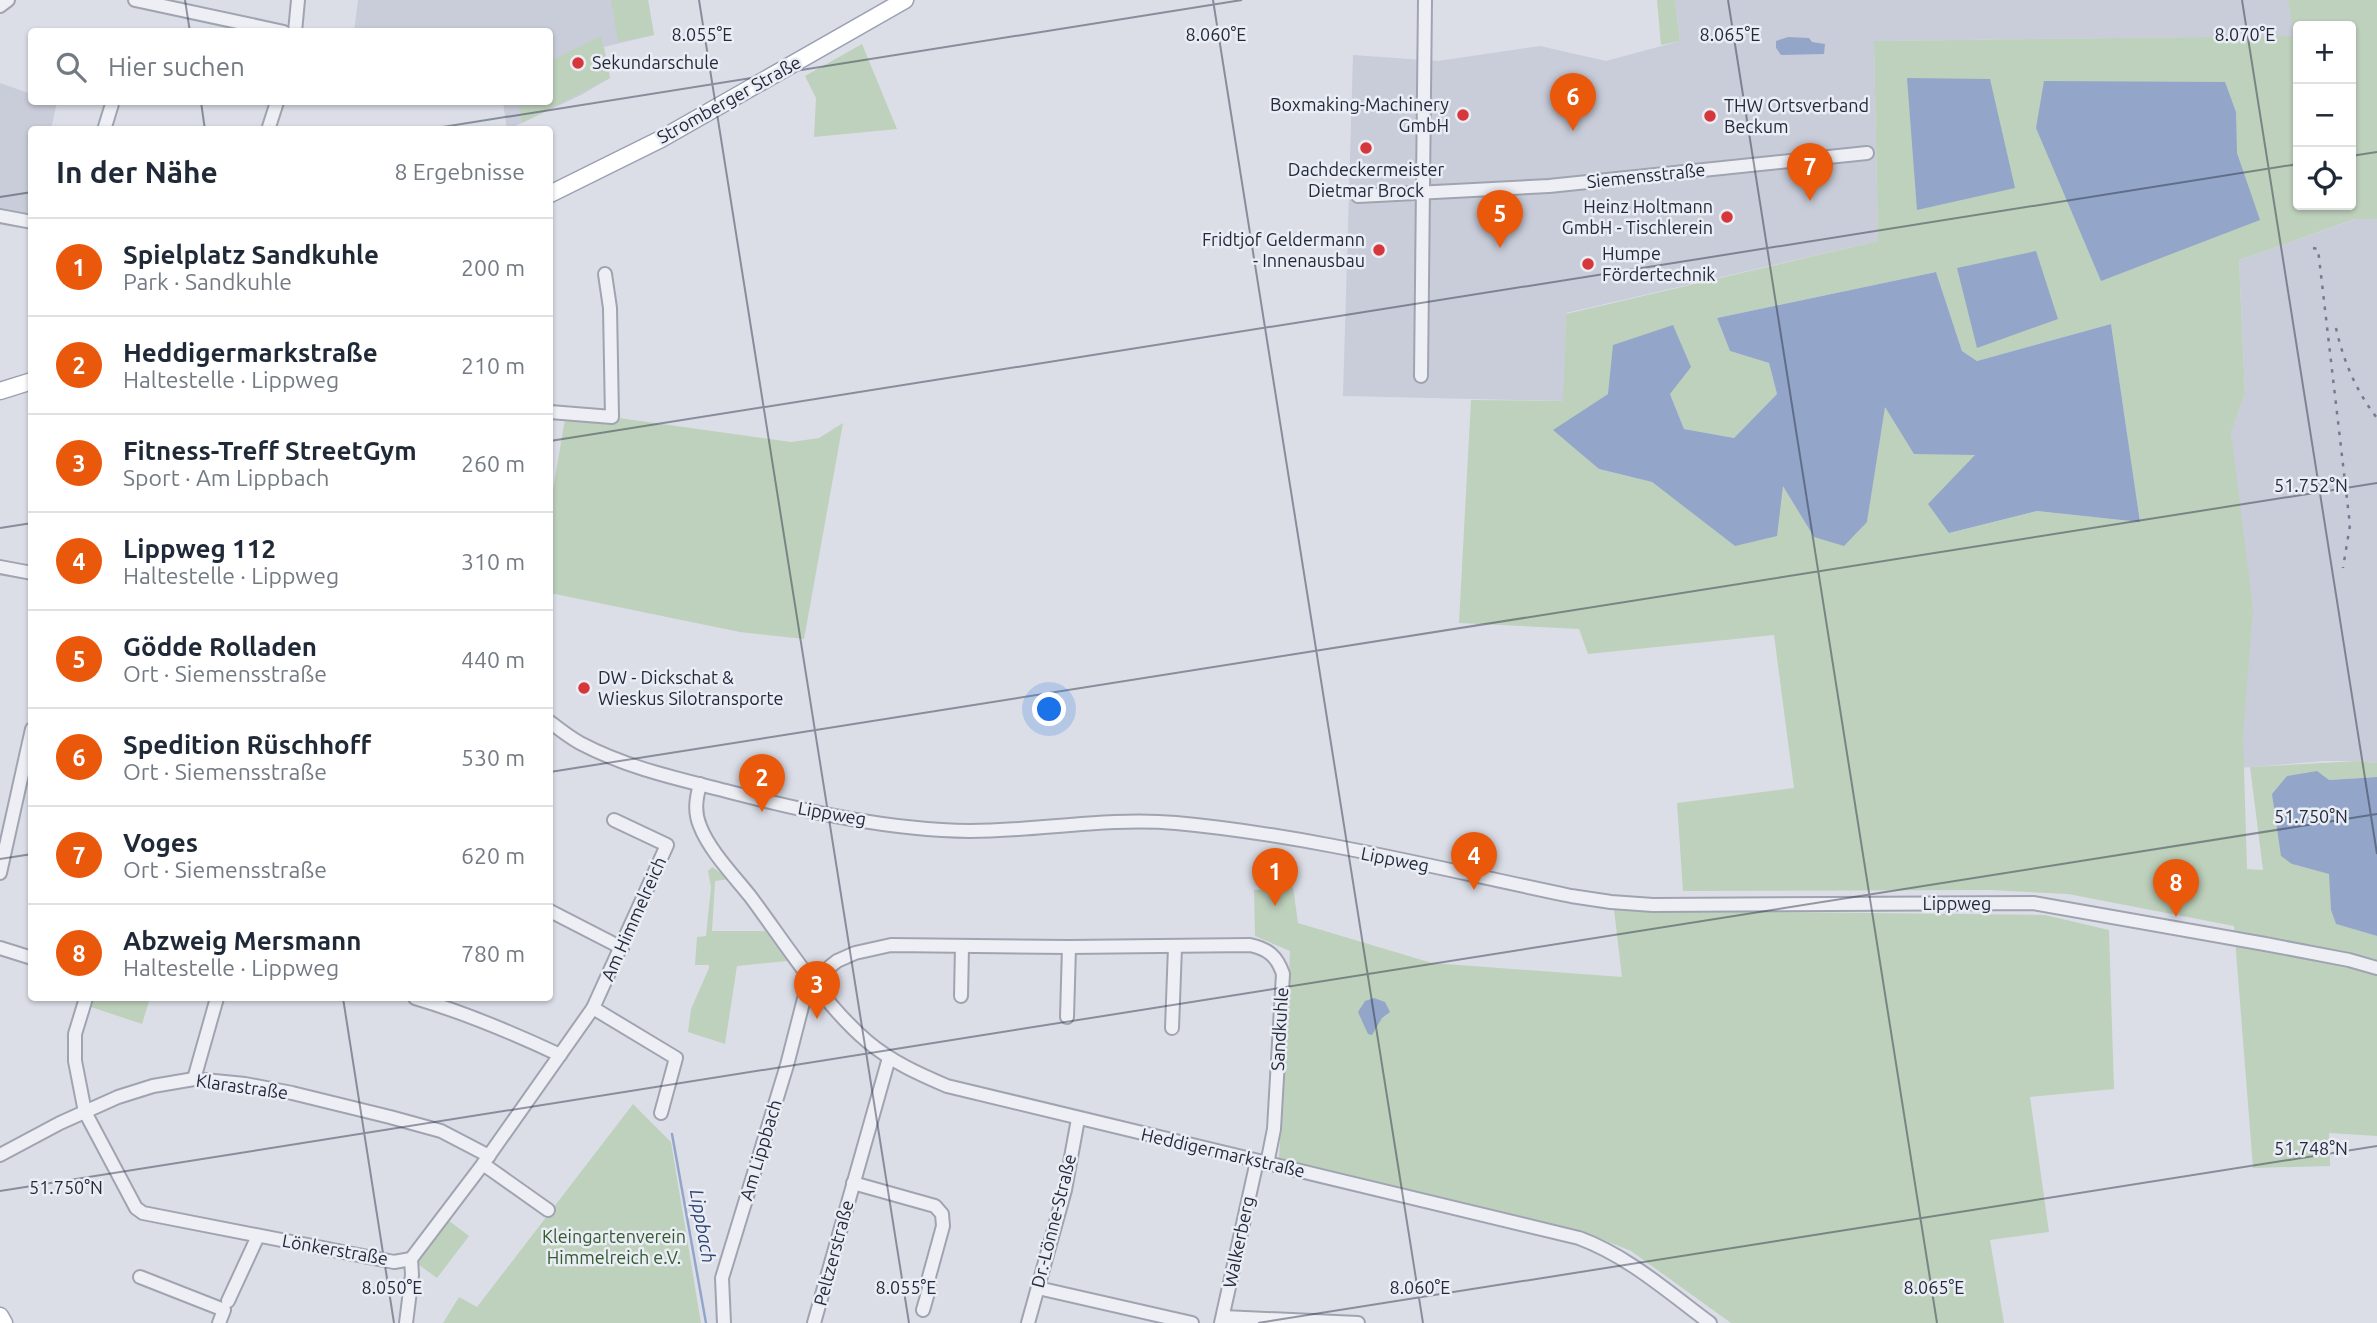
<!DOCTYPE html>
<html lang="de">
<meta charset="utf-8">
<style>
body{margin:0;font-family:Ubuntu,sans-serif;background:#f2f2f3;color:#1f2937}
.controls{position:absolute;right:21px;top:21px;display:grid;overflow:hidden;border-radius:7px;box-shadow:0 2px 5px #0004}
.controls button{width:63px;height:63px;display:grid;place-items:center;padding:0;border:0;border-bottom:2px solid #e0e1e3;background:#fff;color:#1f2937;font:35px sans-serif}
.you{position:absolute;left:1050px;top:710px;width:24px;height:24px;margin:-18px;border:5px solid #fff;border-radius:50%;background:#1a73e8;box-shadow:0 0 0 10px #1a73e833}
.badge{display:grid;place-items:center;width:46px;height:46px;border-radius:50%;background:#ea580c;color:#fff;font-size:23px;font-weight:700}
.pin{position:absolute;translate:-50% -58px;filter:drop-shadow(0 2px 4px #0008)}
.pin::after{content:'';position:absolute;top:37px;width:24px;height:21px;background:inherit;clip-path:polygon(0 0,100% 0,50% 100%)}
.list{margin:0;padding:0;list-style:none}
h2{display:flex;justify-content:space-between;align-items:center;height:91px;margin:0;padding:0 28px;font-size:30px}
h2 small{font-size:23px;font-weight:400;color:#747a83}
.list li{display:grid;grid-template-columns:46px 1fr auto;gap:21px;align-items:center;box-sizing:border-box;height:98px;padding:0 28px;border-top:2px solid #e0e1e3}
.list b{display:block;font-size:26px;white-space:nowrap}
.list p{margin:0;font-size:23px;white-space:nowrap;color:#747a83}
.list em{font-size:23px;font-style:normal;color:#747a83}
.icon{flex:none;width:38px;height:38px;fill:none;stroke:currentColor;stroke-width:2;stroke-linecap:round;stroke-linejoin:round}
.map{position:relative;flex:none;width:2377px;height:1323px;overflow:hidden}
.search{position:absolute;background:#fff;box-shadow:0 2px 5px #0004;left:28px;top:28px;width:525px;height:77px;display:flex;align-items:center;gap:18px;box-sizing:border-box;padding:0 24px;border-radius:7px;color:#747a83;font-size:26px}
.panel{position:absolute;background:#fff;box-shadow:0 2px 5px #0004;left:28px;top:126px;width:525px;height:875px;border-radius:7px}
.map>svg:first-child{display:block}
.built{fill:#c9cdd9}
.green{fill:#bed1bc;fill-rule:evenodd}
.water{fill:#93a6c9}
.lines{fill:none;stroke-linecap:round;stroke-linejoin:round}
.stream{stroke:#93a6c9;stroke-width:2.5}
.minor-casing{stroke:#a0a4b1;stroke-width:16}
.major-casing{stroke:#9aa1b3;stroke-width:19}
.minor{stroke:#eeeff5;stroke-width:12}
.major{stroke:#fff;stroke-width:16}
.rail{stroke:#747b91;stroke-width:2.5;stroke-dasharray:3.5 7;stroke-linecap:butt}
.ticks{fill:none;stroke:#242a3d;stroke-width:2;stroke-opacity:0.45}
.poi-dot{fill:#d5373a;stroke:#eaedf4;stroke-width:2.5}
.labels{text-anchor:middle;stroke-width:5;stroke-linejoin:round;paint-order:stroke}
.poi-label{font-size:18px;fill:#242a3d;stroke:#eaedf4;text-anchor:start}
.street-label{font-size:18px;fill:#242a3d;stroke:#eaedf4}
.park-label{font-size:18px;fill:#335a31;stroke:#eaedf4}
.water-label{font-size:19px;font-style:italic;fill:#2d4373;stroke:#eaedf4}
.ticks-label{font-size:18px;text-anchor:middle;fill:#242a3d;stroke:#eaedf4;stroke-width:5;stroke-linejoin:round;paint-order:stroke}
</style>
<div class="map">
<svg width="2377" height="1323" viewBox="0 0 2377 1323">
<rect width="100%" height="100%" fill="#dbdee7"/>
<g class="built">
<path d="M 358,0 L 648,0 L 654,35 L 604,47 L 610,78 L 581,95 L 507,130 L 503,102 L 550,102 L 550,32 L 354,32 Z"/>
<path d="M 1675,0 L 2288,0 L 2295,36 L 1874,41 L 1878,241 L 1566,313 L 1564,401 L 1343,396 L 1353,55 L 1438,61 L 1540,46 L 1606,61 L 1680,41 Z"/>
<path d="M 0,83 L 31,94 L 32,102 L 57,102 L 51,129 L 32,130 L 31,219 L 0,213 Z"/>
<path d="M 2377,215 L 2377,763 L 2358,761 L 2324,761 L 2239,768 L 2231,431 L 2245,393 L 2239,260 L 2356,219 Z"/>
</g>
<g class="green">
<path d="M 611,0 L 648,0 L 654,35 L 618,42 Z"/>
<path d="M 1657,0 L 1675,0 L 1680,41 L 1661,45 Z"/>
<path d="M 2288,0 L 2377,0 L 2377,219 L 2355,219 L 2239,260 L 2245,393 L 2231,432 L 2253,609 L 2243,736 L 2247,869 L 2263,870 L 2250,767 L 2358,761 L 2377,763 L 2377,777 L 2329,780 L 2292,864 L 2330,874 L 2331,909 L 2336,924 L 2377,936 L 2377,961 L 2309,944 L 2317,958 L 2377,974 L 2377,1136 L 2329,1133 L 2330,1166 L 2253,1168 L 2234,926 L 2068,894 L 1990,890 L 1683,891 L 1677,803 L 1794,788 L 1774,635 L 1588,654 L 1579,629 L 1459,623 L 1471,400 L 1563,401 L 1566,314 L 1878,241 L 1874,41 L 2294,36 ZM 2298,26 L 2351,26 L 2351,205 L 2298,205 ZM 1936,272 L 1962,351 L 1977,361 L 2111,324 L 2140,522 L 2037,511 L 1949,533 L 1975,454 L 1884,406 L 1867,522 L 1814,537 L 1783,485 L 1735,546 L 1652,482 L 1599,469 L 1554,430 L 1608,394 L 1670,394 L 1684,429 L 1734,438 L 1777,394 L 1769,363 L 1730,351 L 1717,318 Z"/>
<path d="M 601,36 L 610,78 L 522,123 L 518,102 L 550,102 L 550,61 Z"/>
<path d="M 862,44 L 897,129 L 814,137 L 816,98 L 805,76 Z"/>
<path d="M 612,417 L 791,442 L 819,438 L 843,423 L 804,639 L 740,632 L 550,593 L 550,495 L 552,495 L 565,419 Z"/>
<path d="M 712,867 L 730,879 L 715,881 L 712,931 L 765,931 L 787,961 L 737,966 L 725,1044 L 688,1032 L 691,1009 L 709,968 L 709,965 L 695,965 L 697,937 L 706,936 L 711,887 L 708,871 Z"/>
<path d="M 1293,887 L 1298,923 L 1432,963 L 1622,977 L 1614,910 L 2045,915 L 2109,930 L 2114,1089 L 2030,1097 L 2049,1232 L 1990,1240 L 2004,1323 L 1731,1323 L 1631,1251 L 1594,1236 L 1279,1159 L 1290,951 L 1255,936 L 1254,890 Z"/>
<path d="M 91,998 L 150,998 L 142,1024 L 88,1006 Z"/>
<path d="M 633,1104 L 671,1142 L 701,1323 L 443,1323 L 459,1297 L 477,1307 Z"/>
<path d="M 448,1220 L 469,1236 L 437,1278 L 415,1262 Z"/>
</g>
<g class="water">
<path d="M 1788,37 L 1809,38 L 1812,42 L 1825,44 L 1824,54 L 1781,55 L 1776,48 L 1776,41 Z"/>
<path d="M 1907,78 L 1990,79 L 2015,188 L 1917,210 Z"/>
<path d="M 2044,81 L 2225,82 L 2236,112 L 2237,153 L 2260,220 L 2101,281 L 2036,128 Z"/>
<path d="M 2036,251 L 2058,319 L 1977,348 L 1957,268 Z"/>
<path d="M 1936,272 L 1962,351 L 1977,361 L 2111,324 L 2140,522 L 2037,511 L 1949,533 L 1928,504 L 1975,455 L 1914,454 L 1885,407 L 1867,522 L 1844,546 L 1814,537 L 1783,486 L 1777,536 L 1735,546 L 1652,482 L 1599,469 L 1553,430 L 1608,394 L 1613,345 L 1673,325 L 1691,367 L 1670,394 L 1684,429 L 1734,438 L 1777,394 L 1769,363 L 1730,351 L 1717,318 Z"/>
<path d="M 2317,771 L 2329,780 L 2377,777 L 2377,936 L 2336,924 L 2331,910 L 2329,874 L 2292,864 L 2281,856 L 2272,794 L 2287,776 Z"/>
<path d="M 1374,998 L 1385,1002 L 1390,1012 L 1382,1018 L 1372,1035 L 1368,1034 L 1358,1012 L 1365,1001 Z"/>
</g>
<g class="lines">
<path class="stream" d="M 672,1134 L 706,1323"/>
<defs>
<g id="minor">
<path d="M 135,0 L 284,32"/>
<path d="M 0,6 L 8,0"/>
<path d="M 295,32 L 298,0"/>
<path d="M 104,130 L 112,104"/>
<path d="M 268,130 L 277,102"/>
<path d="M 1358,196 L 1549,186 L 1867,153"/>
<path d="M 0,216 L 32,222"/>
<path d="M 1421,376 L 1425,0"/>
<path d="M 550,412 L 612,417 L 610,308 L 605,274"/>
<path d="M 0,567 L 32,573"/>
<path d="M 550,722 C 559,729 569,737 580,743 C 627,768 679,779 730,792 C 808,812 889,830 970,831 C 1038,831 1107,817 1176,823 C 1307,835 1441,869 1571,896 L 1611,902 L 1653,905 L 2033,903 L 2265,944 L 2349,960 L 2377,968"/>
<path d="M 700,784 C 696,799 694,812 700,826 C 709,850 734,876 750,896 C 785,943 824,1005 868,1042 C 892,1062 919,1074 947,1086 L 1579,1238 C 1628,1256 1668,1292 1710,1323"/>
<path d="M 0,873 L 32,729"/>
<path d="M 550,911 L 622,948"/>
<path d="M 0,948 L 32,958"/>
<path d="M 961,996 L 962,947"/>
<path d="M 86,998 L 75,1034 L 75,1061 L 85,1112 L 136,1208 L 143,1213 L 394,1262 L 411,1259"/>
<path d="M 415,998 C 466,1013 513,1033 560,1055"/>
<path d="M 593,1008 L 676,1058 L 661,1113"/>
<path d="M 1067,1017 L 1069,947"/>
<path d="M 1172,1028 L 1175,947"/>
<path d="M 194,1079 L 217,998"/>
<path d="M 0,1155 L 60,1123 L 118,1097 L 153,1086 L 194,1079 L 245,1084 L 292,1093 L 390,1117 L 441,1131 L 489,1156"/>
<path d="M 483,1164 L 548,1210"/>
<path d="M 853,1183 L 935,1206 L 942,1214 L 943,1226 L 929,1277 L 929,1289 L 923,1310"/>
<path d="M 140,1277 L 224,1310 L 219,1323"/>
<path d="M 1038,1288 L 1192,1323"/>
<path d="M 228,1301 L 258,1236"/>
<path d="M 1223,1317 L 1358,1323"/>
<path d="M 406,1323 L 412,1275 L 411,1259 L 483,1164 L 593,1008 L 667,845 L 614,820"/>
<path d="M 724,1323 L 722,1278 L 787,1065 L 806,991 L 813,980 L 837,961 L 855,953 L 891,945 L 1069,947 L 1250,945 C 1268,949 1277,956 1283,974 L 1274,1129 L 1267,1164"/>
<path d="M 814,1323 L 889,1058"/>
<path d="M 1028,1323 L 1065,1190 L 1078,1119"/>
<path d="M 1221,1323 L 1257,1161"/>
</g>
<g id="major">
<path d="M 550,194 L 661,139 L 905,0"/>
<path d="M 0,391 L 32,381"/>
<path d="M 0,1316 L 4,1323"/>
</g>
</defs>
<use href="#minor" class="minor-casing"/>
<use href="#major" class="major-casing"/>
<use href="#minor" class="minor"/>
<use href="#major" class="major"/>
<g class="rail">
<path d="M 2313,248 L 2318,249 L 2350,525 L 2343,568"/>
<path d="M 2336,328 C 2343,360 2356,391 2377,418"/>
</g>
</g>
<path class="ticks" d="M 185,0 L 190,32M 699,0 L 909,1323M 1213,0 L 1423,1323M 1728,0 L 1937,1323M 2242,0 L 2377,854M 201,102 L 205,130M 424,130 L 1242,0M 2351,156 L 2377,152M 0,197 L 32,192M 550,441 L 2298,164M 0,528 L 32,523M 550,772 L 2377,483M 0,859 L 32,854M 343,998 L 394,1323M 0,1191 L 2377,814M 1258,1323 L 2377,1146"/>
<g class="poi-dot">
<circle cx="578" cy="63" r="7"/>
<circle cx="1463" cy="115" r="7"/>
<circle cx="1710" cy="116" r="7"/>
<circle cx="1366" cy="148" r="7"/>
<circle cx="1727" cy="217" r="7"/>
<circle cx="1379" cy="250" r="7"/>
<circle cx="1588" cy="264" r="7"/>
<circle cx="584" cy="688" r="7"/>
</g>
<g class="labels">
<g class="poi-label">
<text x="592" y="69">Sekundarschule</text>
<text x="1449" y="111" text-anchor="end">Boxmaking-Machinery<tspan x="1449" dy="21">GmbH</tspan></text>
<text x="1724" y="112">THW Ortsverband<tspan x="1724" dy="21">Beckum</tspan></text>
<text x="1366" y="176" text-anchor="middle">Dachdeckermeister<tspan x="1366" dy="21">Dietmar Brock</tspan></text>
<text x="1713" y="213" text-anchor="end">Heinz Holtmann<tspan x="1713" dy="21">GmbH - Tischlerein</tspan></text>
<text x="1365" y="246" text-anchor="end">Fridtjof Geldermann<tspan x="1365" dy="21">- Innenausbau</tspan></text>
<text x="1602" y="260">Humpe<tspan x="1602" dy="21">Fördertechnik</tspan></text>
<text x="598" y="684">DW - Dickschat &amp;<tspan x="598" dy="21">Wieskus Silotransporte</tspan></text>
</g>
<g class="street-label">
<text transform="translate(729 100) rotate(-29)" y="6">Stromberger Straße</text>
<text transform="translate(1646 176) rotate(-6)" y="6">Siemensstraße</text>
<text transform="translate(832 814) rotate(10)" y="6">Lippweg</text>
<text transform="translate(1395 860) rotate(11)" y="6">Lippweg</text>
<text x="1957" y="910">Lippweg</text>
<text transform="translate(634 919) rotate(-66)" y="6">Am Himmelreich</text>
<text transform="translate(1280 1029) rotate(-87)" y="6">Sandkuhle</text>
<text transform="translate(242 1087) rotate(8)" y="6">Klarastraße</text>
<text transform="translate(761 1150) rotate(-73)" y="6">Am Lippbach</text>
<text transform="translate(1223 1153) rotate(13)" y="6">Heddigermarkstraße</text>
<text transform="translate(1054 1221) rotate(-76)" y="6">Dr.-Lönne-Straße</text>
<text transform="translate(1239 1242) rotate(-78)" y="6">Walkerberg</text>
<text transform="translate(335 1250) rotate(10)" y="6">Lönkerstraße</text>
<text transform="translate(834 1253) rotate(-75)" y="6">Peltzerstraße</text>
</g>
<g class="park-label">
<text x="614" y="1243">Kleingartenverein<tspan x="614" dy="21">Himmelreich e.V.</tspan></text>
</g>
<g class="water-label">
<text transform="translate(703 1226) rotate(80)" y="7">Lippbach</text>
</g>
</g>
<g class="ticks-label">
<text x="1216" y="41">8.060°E</text>
<text x="2245" y="41">8.070°E</text>
<text x="702" y="41">8.055°E</text>
<text x="1730" y="41">8.065°E</text>
<text x="2311" y="492">51.752°N</text>
<text x="2311" y="823">51.750°N</text>
<text x="2311" y="1155">51.748°N</text>
<text x="66" y="1194">51.750°N</text>
<text x="392" y="1294">8.050°E</text>
<text x="906" y="1294">8.055°E</text>
<text x="1420" y="1294">8.060°E</text>
<text x="1934" y="1294">8.065°E</text>
</g>
</svg>
<div class="controls">
<button>+</button>
<button>−</button>
<button><svg class="icon" aria-label="locate" viewBox="0 0 24 24"><circle cx="12" cy="12" r="6"/><path d="M12 2v4M12 18v4M2 12h4M18 12h4"/></svg></button>
</div>
<div class="you"></div>
<div class="pin badge" style="left:1275px;top:906px">1</div>
<div class="pin badge" style="left:762px;top:812px">2</div>
<div class="pin badge" style="left:817px;top:1019px">3</div>
<div class="pin badge" style="left:1474px;top:890px">4</div>
<div class="pin badge" style="left:1500px;top:248px">5</div>
<div class="pin badge" style="left:1573px;top:131px">6</div>
<div class="pin badge" style="left:1810px;top:201px">7</div>
<div class="pin badge" style="left:2176px;top:917px">8</div>
<div class="search"><svg class="icon" aria-label="search" viewBox="0 0 24 24"><circle cx="10" cy="10" r="6"/><path d="M15 15l6 6"/></svg>Hier suchen</div>
<section class="panel">
<h2>In der Nähe<small>8 Ergebnisse</small></h2>
<ul class="list">
<li><span class="badge">1</span><div><b>Spielplatz Sandkuhle</b><p>Park · Sandkuhle</p></div><em>200 m</em></li>
<li><span class="badge">2</span><div><b>Heddigermarkstraße</b><p>Haltestelle · Lippweg</p></div><em>210 m</em></li>
<li><span class="badge">3</span><div><b>Fitness-Treff StreetGym</b><p>Sport · Am Lippbach</p></div><em>260 m</em></li>
<li><span class="badge">4</span><div><b>Lippweg 112</b><p>Haltestelle · Lippweg</p></div><em>310 m</em></li>
<li><span class="badge">5</span><div><b>Gödde Rolladen</b><p>Ort · Siemensstraße</p></div><em>440 m</em></li>
<li><span class="badge">6</span><div><b>Spedition Rüschhoff</b><p>Ort · Siemensstraße</p></div><em>530 m</em></li>
<li><span class="badge">7</span><div><b>Voges</b><p>Ort · Siemensstraße</p></div><em>620 m</em></li>
<li><span class="badge">8</span><div><b>Abzweig Mersmann</b><p>Haltestelle · Lippweg</p></div><em>780 m</em></li>
</ul>
</section>
</div>
